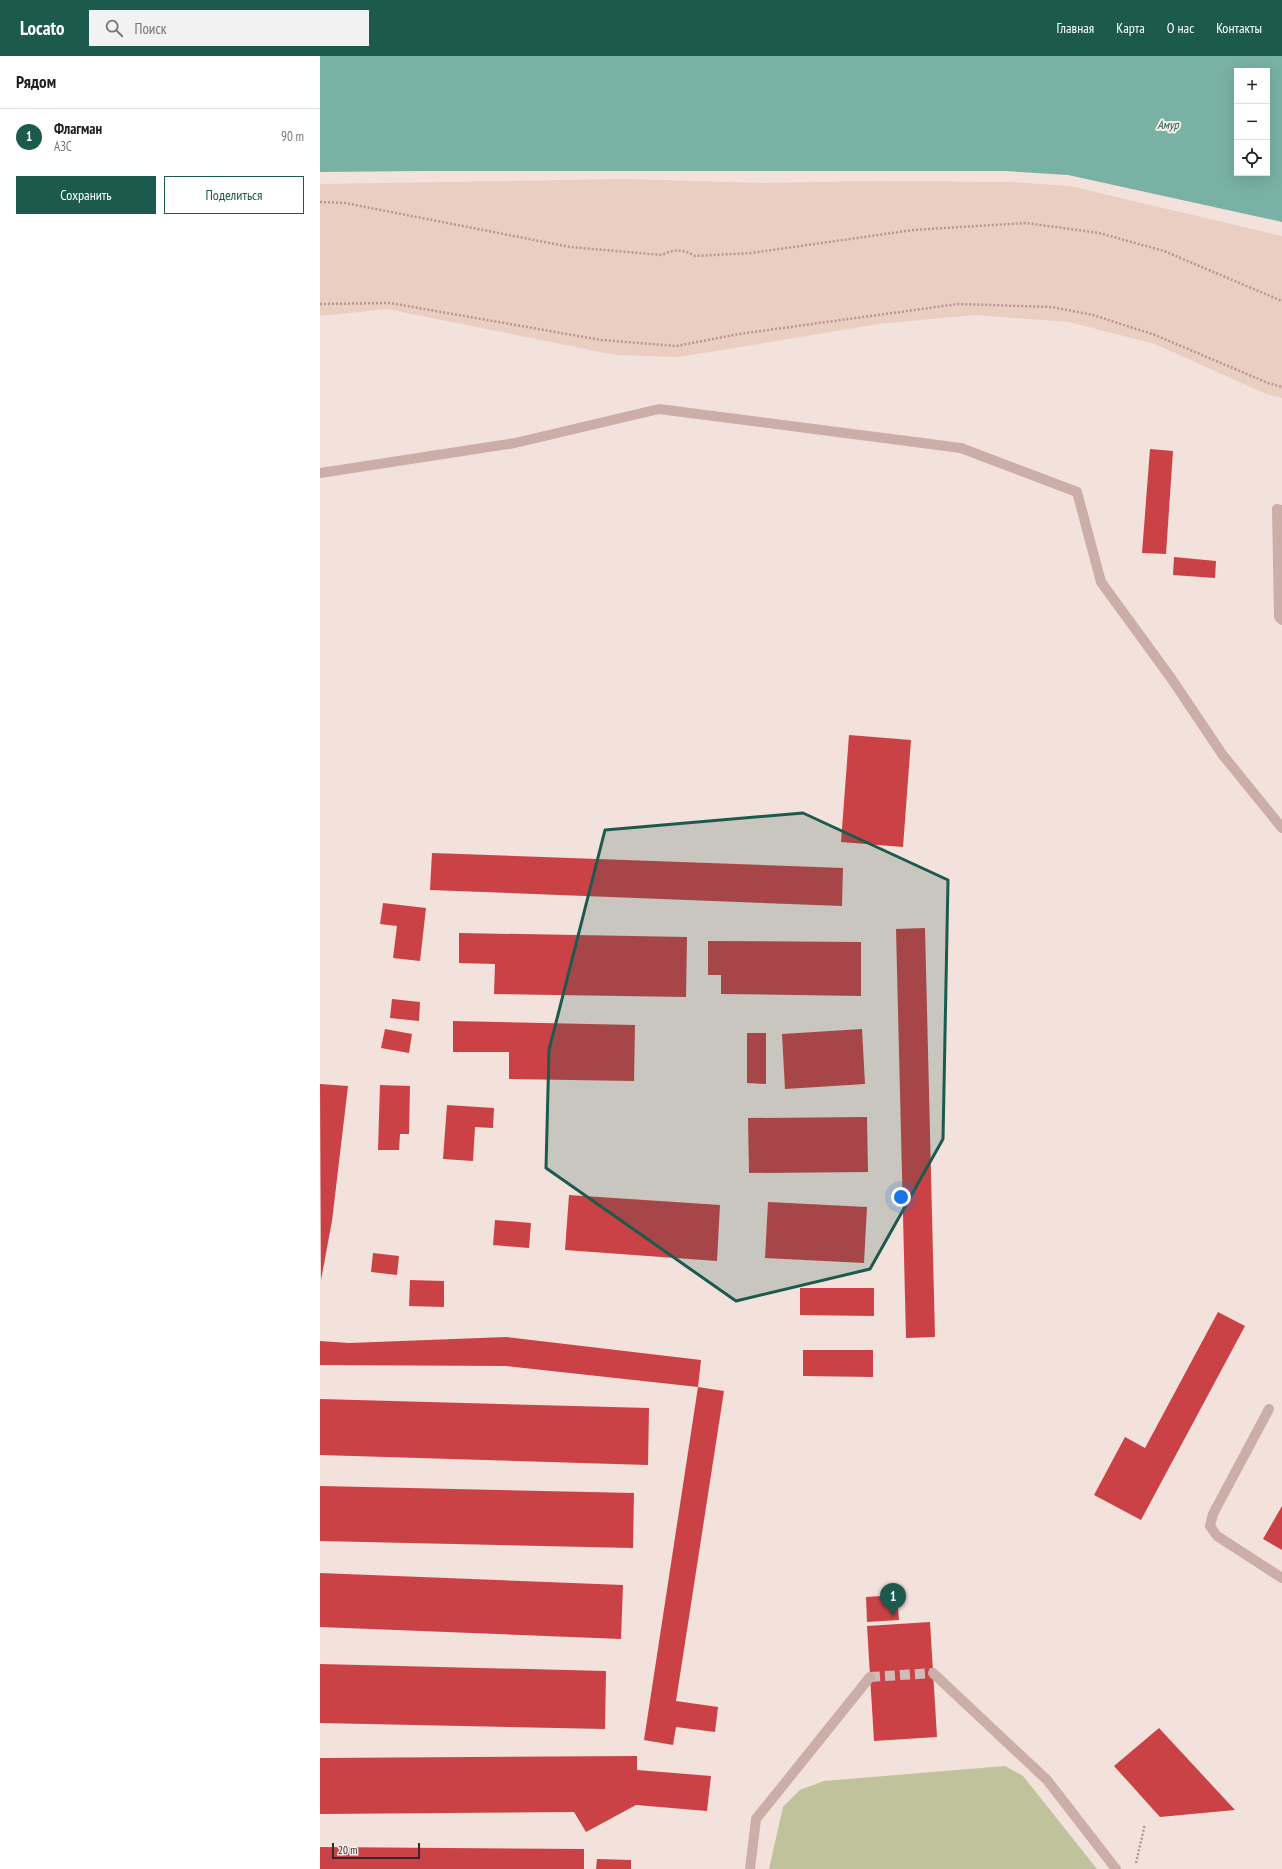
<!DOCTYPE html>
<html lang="ru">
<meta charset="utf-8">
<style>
body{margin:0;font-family:"PT Sans Narrow",sans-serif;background:#f2f2f2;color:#202124}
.controls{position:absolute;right:12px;top:12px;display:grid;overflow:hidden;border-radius:0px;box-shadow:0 4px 16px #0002}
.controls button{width:36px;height:36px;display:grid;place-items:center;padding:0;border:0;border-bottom:1px solid #e0e0e0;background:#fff;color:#202124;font:20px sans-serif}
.scale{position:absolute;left:12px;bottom:10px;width:88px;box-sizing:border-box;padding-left:4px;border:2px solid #372828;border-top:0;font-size:11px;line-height:14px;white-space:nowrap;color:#372828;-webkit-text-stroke:3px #faede8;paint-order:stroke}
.you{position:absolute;left:581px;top:1141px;width:14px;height:14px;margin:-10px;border:3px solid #fff;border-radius:50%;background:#1a73e8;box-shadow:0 0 0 6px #1a73e833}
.badge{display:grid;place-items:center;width:26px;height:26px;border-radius:50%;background:#1c5a4e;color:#fff;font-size:13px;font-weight:700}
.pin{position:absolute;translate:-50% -33px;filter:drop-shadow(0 1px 2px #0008)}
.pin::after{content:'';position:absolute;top:21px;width:14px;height:12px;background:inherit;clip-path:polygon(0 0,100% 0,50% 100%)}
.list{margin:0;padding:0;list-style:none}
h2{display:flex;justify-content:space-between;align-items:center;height:52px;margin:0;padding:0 16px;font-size:17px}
h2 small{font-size:13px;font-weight:400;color:#757577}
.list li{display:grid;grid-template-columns:26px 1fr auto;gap:12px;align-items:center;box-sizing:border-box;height:56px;padding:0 16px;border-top:1px solid #e0e0e0}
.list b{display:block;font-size:15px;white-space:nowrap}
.list p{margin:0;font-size:13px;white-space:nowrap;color:#757577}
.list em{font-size:13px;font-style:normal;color:#757577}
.actions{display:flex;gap:8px;padding:12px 16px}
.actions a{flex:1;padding:9px 0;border:1px solid #1c5a4e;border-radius:0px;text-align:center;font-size:14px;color:#1c5a4e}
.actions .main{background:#1c5a4e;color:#fff}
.icon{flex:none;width:22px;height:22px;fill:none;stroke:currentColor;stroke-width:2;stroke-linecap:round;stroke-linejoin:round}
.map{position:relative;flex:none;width:962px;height:1813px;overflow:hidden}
header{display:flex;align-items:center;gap:24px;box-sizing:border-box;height:56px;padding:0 20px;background:#1c5a4e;color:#fff}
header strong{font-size:19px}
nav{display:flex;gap:22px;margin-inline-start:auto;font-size:14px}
.search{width:280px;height:36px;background:#f2f2f2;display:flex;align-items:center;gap:10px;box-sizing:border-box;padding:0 14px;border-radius:0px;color:#757577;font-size:15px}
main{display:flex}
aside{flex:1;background:#fff}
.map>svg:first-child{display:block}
.green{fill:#c0c29b}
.plaza{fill:#ebcec2}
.water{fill:#79b1a4;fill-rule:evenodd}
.building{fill:#ca4246}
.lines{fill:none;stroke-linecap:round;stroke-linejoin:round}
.minor-tunnel{stroke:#cdbcb7;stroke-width:10;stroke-dasharray:10 5;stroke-linecap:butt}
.path{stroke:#b79791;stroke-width:2.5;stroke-dasharray:2 2;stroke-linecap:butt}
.minor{stroke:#cbaea7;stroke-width:10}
.marked{fill:#1c5a4e;fill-opacity:0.2;stroke:#1c5a4e;stroke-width:3;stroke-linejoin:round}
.labels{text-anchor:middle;stroke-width:4;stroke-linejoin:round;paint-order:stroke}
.water-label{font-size:12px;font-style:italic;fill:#1c5a4e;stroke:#faede8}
</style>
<header>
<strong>Locato</strong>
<div class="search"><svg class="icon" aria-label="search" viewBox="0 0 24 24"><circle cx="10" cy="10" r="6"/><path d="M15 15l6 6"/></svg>Поиск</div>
<nav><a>Главная</a><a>Карта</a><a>О нас</a><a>Контакты</a></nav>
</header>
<main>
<aside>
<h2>Рядом<small></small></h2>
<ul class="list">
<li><span class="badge">1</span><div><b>Флагман</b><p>АЗС</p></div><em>90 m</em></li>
</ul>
<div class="actions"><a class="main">Сохранить</a><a>Поделиться</a></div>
</aside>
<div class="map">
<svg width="962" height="1813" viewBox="0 0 962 1813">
<rect width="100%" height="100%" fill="#f3e1db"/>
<path class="green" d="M 685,1710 L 703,1720 L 777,1813 L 449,1813 L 463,1751 L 480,1734 L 504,1725 Z"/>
<path class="plaza" d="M 305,123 L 443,127 L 556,125 L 692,126 L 750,130 L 962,180 L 962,342 L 946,338 L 835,288 L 749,266 L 655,259 L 558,268 L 359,301 L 295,299 L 67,253 L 0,260 L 0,128 Z"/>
<path class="water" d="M 0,0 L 962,0 L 962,166 L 748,119 L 685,115 L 104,115 L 0,116 ZM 917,15 L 947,15 L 947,117 L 917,117 Z"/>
<g class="building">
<path d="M 830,393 L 853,395 L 846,498 L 822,497 Z"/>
<path d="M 854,501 L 896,505 L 895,522 L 853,519 Z"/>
<path d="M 529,679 L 591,684 L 583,791 L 521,786 Z"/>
<path d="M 112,797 L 523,812 L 522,850 L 110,834 Z"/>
<path d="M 63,847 L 106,852 L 100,905 L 73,902 L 77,870 L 60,868 Z"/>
<path d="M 605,872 L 615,1281 L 586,1282 L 576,873 Z"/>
<path d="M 139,877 L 367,881 L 366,941 L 174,938 L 175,908 L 139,907 Z"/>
<path d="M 388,885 L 541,886 L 541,940 L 401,938 L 401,919 L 388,919 Z"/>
<path d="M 72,943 L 100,946 L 99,965 L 70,962 Z"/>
<path d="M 133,965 L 315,969 L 314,1025 L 189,1023 L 189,996 L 133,996 Z"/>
<path d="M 65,973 L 92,978 L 89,997 L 61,992 Z"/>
<path d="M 542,973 L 545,1028 L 465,1033 L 462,978 Z"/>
<path d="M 427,977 L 446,977 L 446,1028 L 427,1027 Z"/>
<path d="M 0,1028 L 28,1030 L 12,1165 L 1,1224 Z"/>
<path d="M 60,1029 L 90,1030 L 89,1078 L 80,1078 L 79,1094 L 58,1094 Z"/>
<path d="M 127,1049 L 174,1052 L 173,1072 L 155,1071 L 153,1105 L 123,1103 Z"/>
<path d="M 547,1061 L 548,1116 L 429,1117 L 428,1062 Z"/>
<path d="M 249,1139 L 400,1149 L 397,1205 L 245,1194 Z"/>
<path d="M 448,1146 L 547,1151 L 544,1207 L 445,1202 Z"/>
<path d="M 175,1164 L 211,1167 L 209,1192 L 173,1189 Z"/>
<path d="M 53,1197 L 79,1200 L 77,1219 L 51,1216 Z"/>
<path d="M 90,1224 L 124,1225 L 124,1251 L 89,1250 Z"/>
<path d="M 480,1232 L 554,1232 L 554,1260 L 480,1259 Z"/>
<path d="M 898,1256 L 925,1270 L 821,1464 L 774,1439 L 805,1381 L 825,1392 Z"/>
<path d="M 186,1281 L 381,1304 L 378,1331 L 186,1310 L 0,1309 L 0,1285 L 29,1287 Z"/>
<path d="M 483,1294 L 553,1294 L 553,1321 L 483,1320 Z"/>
<path d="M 378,1331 L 404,1335 L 356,1645 L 398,1651 L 395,1676 L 356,1671 L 353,1689 L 324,1684 Z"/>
<path d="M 0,1343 L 329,1352 L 328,1409 L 0,1399 Z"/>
<path d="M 0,1430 L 314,1437 L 313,1492 L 0,1485 Z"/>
<path d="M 962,1450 L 962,1494 L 943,1483 Z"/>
<path d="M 0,1517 L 303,1529 L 301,1583 L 0,1571 Z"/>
<path d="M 577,1539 L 579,1564 L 547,1566 L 546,1541 Z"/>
<path d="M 610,1566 L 617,1681 L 554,1685 L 547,1570 Z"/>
<path d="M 0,1608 L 286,1615 L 285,1673 L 0,1667 Z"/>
<path d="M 839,1672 L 915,1754 L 840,1761 L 794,1710 Z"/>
<path d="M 317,1700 L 317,1714 L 391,1720 L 387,1755 L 316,1749 L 266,1776 L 254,1756 L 0,1758 L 0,1702 Z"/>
<path d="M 0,1791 L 264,1793 L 264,1813 L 0,1813 Z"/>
<path d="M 277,1803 L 311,1804 L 311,1813 L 276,1813 Z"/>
</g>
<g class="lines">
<path class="minor-tunnel" d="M 550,1621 L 613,1617"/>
<g class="path">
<path d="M 0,146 L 25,147 L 250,191 L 342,199 C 353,193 364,193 375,200 L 431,197 L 593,174 L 706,167 L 779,177 L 844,195 L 962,245"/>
<path d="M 0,248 L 70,247 L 281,284 L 356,290 L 419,278 L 638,248 L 732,251 L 773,259 L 835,279 L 948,327 L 962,331"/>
<path d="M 816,1807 L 825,1768"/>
</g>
<g class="minor">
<path d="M 0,417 L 195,387 L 339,353 L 641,392 L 757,436 L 781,526 L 851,622 L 902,698 L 962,772"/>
<path d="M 962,454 L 957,453 L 959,561 L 962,564"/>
<path d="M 949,1353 L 893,1458 L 890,1470 L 897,1480 L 962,1522"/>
<path d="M 613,1617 L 727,1724 L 796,1813"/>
<path d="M 430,1813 L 436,1763 L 550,1621"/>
</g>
</g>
<path class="marked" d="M 483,757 L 628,824 L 623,1083 L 550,1213 L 416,1245 L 226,1112 L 229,994 L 285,774 Z"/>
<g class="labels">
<g class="water-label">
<text x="848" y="73">Амур</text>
</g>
</g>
</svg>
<div class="controls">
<button>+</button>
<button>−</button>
<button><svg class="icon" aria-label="locate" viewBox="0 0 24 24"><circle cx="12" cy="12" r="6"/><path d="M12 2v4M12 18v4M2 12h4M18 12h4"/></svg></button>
</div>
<div class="scale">20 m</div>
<div class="you"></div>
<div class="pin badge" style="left:573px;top:1560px">1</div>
</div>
</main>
